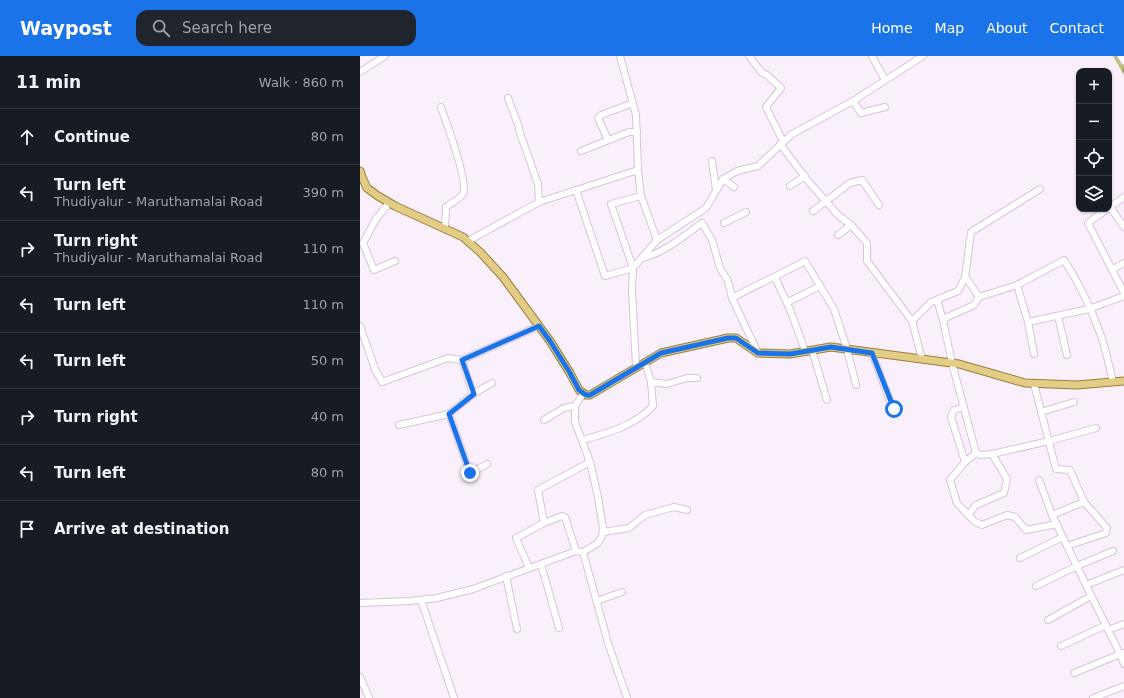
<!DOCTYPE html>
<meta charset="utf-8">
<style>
body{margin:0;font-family:"DejaVu Sans",sans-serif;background:#20242c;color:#f1f3f6}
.controls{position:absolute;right:12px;top:12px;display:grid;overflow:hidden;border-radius:8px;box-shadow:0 1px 3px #0004}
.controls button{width:36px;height:36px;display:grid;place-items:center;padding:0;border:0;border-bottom:1px solid #363941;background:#171b24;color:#f1f3f6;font:20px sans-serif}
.stop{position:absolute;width:12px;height:12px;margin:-9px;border:3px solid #1a73e8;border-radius:50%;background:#fff}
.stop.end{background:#1a73e8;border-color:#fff;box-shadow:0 1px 4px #0008}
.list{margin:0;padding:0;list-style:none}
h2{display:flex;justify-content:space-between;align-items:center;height:52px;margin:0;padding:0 16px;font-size:17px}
h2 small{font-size:13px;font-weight:400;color:#9ea1a6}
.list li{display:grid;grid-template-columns:26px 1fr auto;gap:12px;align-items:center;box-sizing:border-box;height:56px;padding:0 16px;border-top:1px solid #363941}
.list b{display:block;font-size:15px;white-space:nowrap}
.list p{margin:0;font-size:13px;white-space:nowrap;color:#9ea1a6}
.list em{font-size:13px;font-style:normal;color:#9ea1a6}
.icon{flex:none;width:22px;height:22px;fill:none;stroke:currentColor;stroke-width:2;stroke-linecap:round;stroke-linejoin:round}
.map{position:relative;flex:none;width:764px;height:642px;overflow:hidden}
header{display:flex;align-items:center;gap:24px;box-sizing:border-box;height:56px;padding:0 20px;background:#1a73e8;color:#fff}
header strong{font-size:19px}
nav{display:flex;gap:22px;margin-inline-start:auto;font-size:14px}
.search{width:280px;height:36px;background:#20242c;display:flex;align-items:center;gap:10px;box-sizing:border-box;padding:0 14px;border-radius:12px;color:#9ea1a6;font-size:15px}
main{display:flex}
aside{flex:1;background:#171b24}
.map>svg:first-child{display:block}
.forest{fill:url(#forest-firs)}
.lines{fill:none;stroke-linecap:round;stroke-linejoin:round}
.minor-casing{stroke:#d9c2de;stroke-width:8}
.major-casing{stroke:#997e35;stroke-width:9}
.minor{stroke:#fff;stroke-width:6}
.major{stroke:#e3cd86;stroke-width:7}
.route{stroke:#1a73e8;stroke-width:5}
</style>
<header>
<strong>Waypost</strong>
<div class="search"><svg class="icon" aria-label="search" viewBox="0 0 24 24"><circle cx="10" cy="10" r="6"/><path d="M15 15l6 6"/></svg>Search here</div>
<nav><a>Home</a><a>Map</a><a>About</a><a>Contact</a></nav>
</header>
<main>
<aside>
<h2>11 min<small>Walk · 860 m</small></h2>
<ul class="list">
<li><svg class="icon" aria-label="ahead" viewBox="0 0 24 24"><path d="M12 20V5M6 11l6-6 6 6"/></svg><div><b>Continue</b></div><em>80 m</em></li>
<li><svg class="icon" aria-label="left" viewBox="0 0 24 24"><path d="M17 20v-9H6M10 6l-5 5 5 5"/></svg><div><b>Turn left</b><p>Thudiyalur - Maruthamalai Road</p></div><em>390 m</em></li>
<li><svg class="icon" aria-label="right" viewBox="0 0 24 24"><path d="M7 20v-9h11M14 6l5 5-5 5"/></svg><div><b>Turn right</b><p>Thudiyalur - Maruthamalai Road</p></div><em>110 m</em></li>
<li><svg class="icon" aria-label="left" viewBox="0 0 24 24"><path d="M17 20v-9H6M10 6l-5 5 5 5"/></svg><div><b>Turn left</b></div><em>110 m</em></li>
<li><svg class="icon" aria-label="left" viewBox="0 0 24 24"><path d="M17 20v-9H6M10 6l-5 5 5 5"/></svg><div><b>Turn left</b></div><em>50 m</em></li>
<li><svg class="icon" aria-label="right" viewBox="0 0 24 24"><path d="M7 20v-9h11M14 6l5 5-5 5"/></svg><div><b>Turn right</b></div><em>40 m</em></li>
<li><svg class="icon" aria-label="left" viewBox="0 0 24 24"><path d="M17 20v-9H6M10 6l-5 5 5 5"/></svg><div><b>Turn left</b></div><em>80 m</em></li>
<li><svg class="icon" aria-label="arrive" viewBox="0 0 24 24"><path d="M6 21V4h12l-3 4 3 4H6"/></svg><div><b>Arrive at destination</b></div></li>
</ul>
</aside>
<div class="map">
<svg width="764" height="642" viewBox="0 0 764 642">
<defs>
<pattern id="forest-firs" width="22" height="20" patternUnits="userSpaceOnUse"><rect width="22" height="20" fill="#bfc275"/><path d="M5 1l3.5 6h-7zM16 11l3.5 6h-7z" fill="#9c9e61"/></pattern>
</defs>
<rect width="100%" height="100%" fill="#faf0fc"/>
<path class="forest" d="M 753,0 L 764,0 L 764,19 Z"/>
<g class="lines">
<defs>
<g id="minor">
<path d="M 260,0 L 276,59 L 278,114 L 281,140 L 297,184"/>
<path d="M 389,0 L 402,17 L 407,19 L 421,32 L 406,51 L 423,85"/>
<path d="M 512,0 L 525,24"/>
<path d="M 761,0 L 764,5"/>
<path d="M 0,16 L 25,0"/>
<path d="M 148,42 L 159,71 L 159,74 L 178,128 L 179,146"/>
<path d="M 493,45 L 501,57 L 525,51"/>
<path d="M 81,51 C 86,65 109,127 103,138 C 100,143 91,147 86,151 L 85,172"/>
<path d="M 248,84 L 238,62 L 241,59 L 273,47"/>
<path d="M 420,88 L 448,125 L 478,159 L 491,169 L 507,187 L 507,205 L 552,265 L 562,303"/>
<path d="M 221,95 L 269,76 L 277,76"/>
<path d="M 352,105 L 356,134"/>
<path d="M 363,123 L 374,131"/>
<path d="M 430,130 L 445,120"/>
<path d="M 216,134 L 245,220 L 273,212 L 251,148 L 281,140"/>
<path d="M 29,147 L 16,163 L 3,187 L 14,214 L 35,205"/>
<path d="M 750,151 L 764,141"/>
<path d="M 749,152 L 750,151 L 764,171"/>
<path d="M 747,153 L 728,167 L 764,237"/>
<path d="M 453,155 L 490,127 L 502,124 L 519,149"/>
<path d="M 364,167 L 386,156"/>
<path d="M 478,179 L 491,169"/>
<path d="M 108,185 L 179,146 L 278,114"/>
<path d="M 282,202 C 304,197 324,180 342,167 L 352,184 L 360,212 L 368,225 L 372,242 L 398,297"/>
<path d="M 753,213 L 764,207"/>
<path d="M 605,220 L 619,241"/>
<path d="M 415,221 L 431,256 L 445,295"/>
<path d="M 372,242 C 396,229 421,218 445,205 L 474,253 L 487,293 L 496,329"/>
<path d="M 577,244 L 583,264 L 592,307 L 616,397 L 620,399 L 632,398 L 689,385 L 736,372"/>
<path d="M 428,246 L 460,230"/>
<path d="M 698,260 L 707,299"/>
<path d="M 583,263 L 614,249 L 619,241 L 657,229"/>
<path d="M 552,265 L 571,246 L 598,235 L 605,221 L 611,176 L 680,133"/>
<path d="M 668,266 L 674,298"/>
<path d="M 0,270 L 15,313 L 22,326 L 88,302 L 102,304 L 179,270"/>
<path d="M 452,294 L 467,344"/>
<path d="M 512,297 L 533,353"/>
<path d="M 102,304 L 113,338"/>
<path d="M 276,311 L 272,233 L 273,212 L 297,184 L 346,152 L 363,123 L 377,115 L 398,110 L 432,78 L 493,45 L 563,0"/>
<path d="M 291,326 L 307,328 L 327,322 L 337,322"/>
<path d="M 753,326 C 749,310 746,293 740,277 C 731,252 719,227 704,204 L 657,229 L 668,266 L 729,253 L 764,240"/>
<path d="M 674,328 L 696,413 L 710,414 L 724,446 L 747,472 L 746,477 L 707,490"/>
<path d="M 223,338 L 215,350 L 215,366 L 230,406 L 238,441 L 243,472 L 242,480 L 238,487 L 223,496"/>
<path d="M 604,351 L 594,354 L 591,361 L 605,406"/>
<path d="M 681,356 L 714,346"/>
<path d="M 89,358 L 110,417 L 127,408"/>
<path d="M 184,364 L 204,352 L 215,350"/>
<path d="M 39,369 L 89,358 L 113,338 L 132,327"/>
<path d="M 222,384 C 246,378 276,369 293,350 L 291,326 L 285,306"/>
<path d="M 616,397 L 605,406 L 590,424 L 597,447 L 614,465 L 622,469 L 647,459 L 655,461 L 666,474 L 697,468"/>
<path d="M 679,424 L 692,459 L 726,529"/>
<path d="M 608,459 L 616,449 L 644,437 L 647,423 L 632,398"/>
<path d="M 692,459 L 724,446"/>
<path d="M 184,467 L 178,434 L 230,406"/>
<path d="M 243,476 L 269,472 L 285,459 L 314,451 L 327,454"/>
<path d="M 223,496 L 248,587 L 267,642"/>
<path d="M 660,502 L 703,481"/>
<path d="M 181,508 L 199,572"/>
<path d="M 169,512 L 156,482 L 184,467 L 202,460 L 205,461 L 216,495"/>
<path d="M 764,514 L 726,529 L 760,598 L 764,608"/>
<path d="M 146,520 L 157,573"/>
<path d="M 676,530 L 717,510 L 753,495"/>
<path d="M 61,544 L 94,642"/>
<path d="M 237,545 L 262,536"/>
<path d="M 0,547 L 50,545 L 77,542 L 113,533 L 216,495 L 223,496"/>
<path d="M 688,564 L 731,540"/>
<path d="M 748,574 L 764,568"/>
<path d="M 701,590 L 746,569"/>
<path d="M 714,617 L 763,597"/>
<path d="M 0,621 L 9,642"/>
<path d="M 733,642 L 764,630"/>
</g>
<path id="major" d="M 0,115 L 2,121 L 7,132 L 18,140 L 35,150 L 103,181 L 120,196 L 143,221 L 190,285 L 210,317 L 219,334 L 226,339 L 230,339 L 301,297 L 368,282 L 376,282 L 398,297 L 430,298 L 471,291 L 599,308 L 665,327 L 717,329 L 764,325"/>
</defs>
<use href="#minor" class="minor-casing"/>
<use href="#major" class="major-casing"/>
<use href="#minor" class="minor"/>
<use href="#major" class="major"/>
</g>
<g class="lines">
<path class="route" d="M 110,417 L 89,358 L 114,338 L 102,304 L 179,270 L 190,285 L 210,317 L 219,334 L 226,339 L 230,339 L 301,297 L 368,282 L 376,282 L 398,297 L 430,298 L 471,291 L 512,297 L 534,353"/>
</g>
</svg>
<div class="controls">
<button>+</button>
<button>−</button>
<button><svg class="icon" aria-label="locate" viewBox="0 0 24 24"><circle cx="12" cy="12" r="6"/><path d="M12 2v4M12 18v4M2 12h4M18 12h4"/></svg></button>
<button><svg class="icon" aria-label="layers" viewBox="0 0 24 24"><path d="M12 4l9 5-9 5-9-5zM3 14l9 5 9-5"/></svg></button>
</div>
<div class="stop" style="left:534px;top:353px"></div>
<div class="stop end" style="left:110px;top:417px"></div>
</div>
</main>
